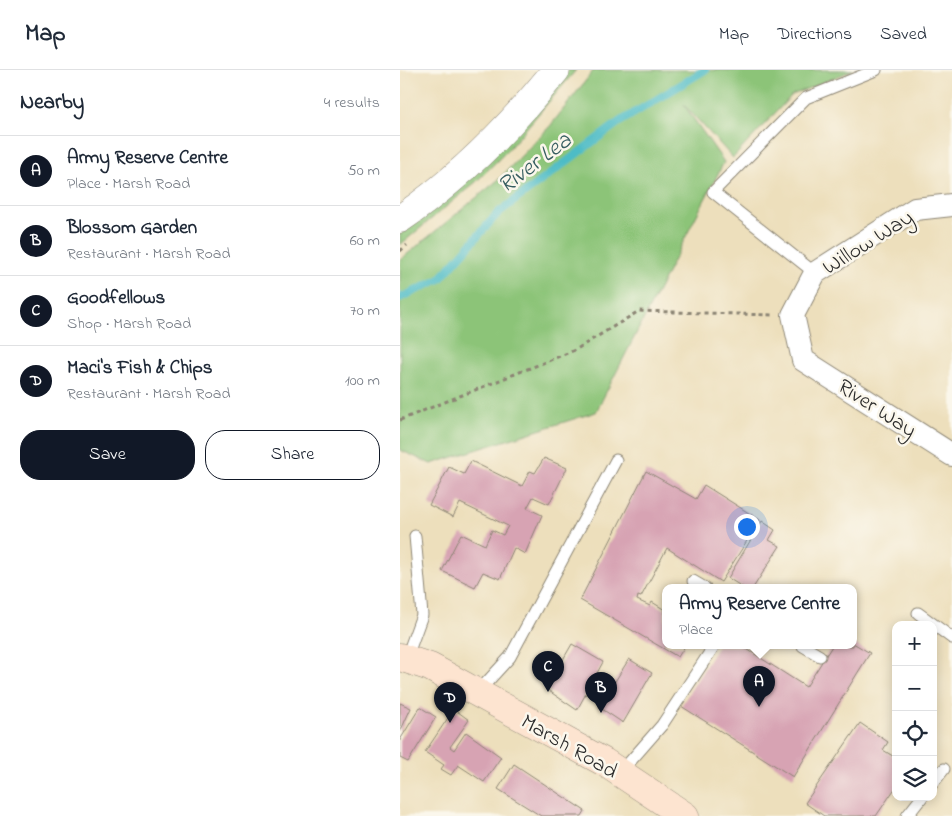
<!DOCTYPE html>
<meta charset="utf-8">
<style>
body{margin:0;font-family:"Indie Flower",sans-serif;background:#f2f2f3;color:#1f2937}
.controls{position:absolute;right:15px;bottom:15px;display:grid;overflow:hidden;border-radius:10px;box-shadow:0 2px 12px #0003}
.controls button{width:45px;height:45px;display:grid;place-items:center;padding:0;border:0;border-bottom:1px solid #e0e1e3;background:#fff;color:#1f2937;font:25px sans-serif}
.you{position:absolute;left:346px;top:456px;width:18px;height:18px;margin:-12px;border:4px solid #fff;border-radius:50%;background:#1a73e8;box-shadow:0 0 0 8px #1a73e833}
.badge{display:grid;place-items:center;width:32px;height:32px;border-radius:50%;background:#111827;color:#fff;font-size:16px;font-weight:700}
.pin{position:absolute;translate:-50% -41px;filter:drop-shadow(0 1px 2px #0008)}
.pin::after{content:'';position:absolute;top:26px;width:18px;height:15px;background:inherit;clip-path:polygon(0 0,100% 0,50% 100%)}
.popup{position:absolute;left:262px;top:514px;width:195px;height:65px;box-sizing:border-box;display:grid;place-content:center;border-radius:10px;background:#fff;filter:drop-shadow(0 1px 4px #0005);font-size:16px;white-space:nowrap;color:#747a83}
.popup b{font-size:19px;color:#1f2937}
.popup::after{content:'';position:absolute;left:50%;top:100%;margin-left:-10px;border:10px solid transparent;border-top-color:#fff}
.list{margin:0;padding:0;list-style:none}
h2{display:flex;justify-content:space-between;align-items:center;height:65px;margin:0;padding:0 20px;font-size:21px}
h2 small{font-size:16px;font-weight:400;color:#747a83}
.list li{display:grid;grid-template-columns:32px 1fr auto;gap:15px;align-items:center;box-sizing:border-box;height:70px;padding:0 20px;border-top:1px solid #e0e1e3}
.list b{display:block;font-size:19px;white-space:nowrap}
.list p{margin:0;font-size:16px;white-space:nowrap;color:#747a83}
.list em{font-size:16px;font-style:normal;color:#747a83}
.actions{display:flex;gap:10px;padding:15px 20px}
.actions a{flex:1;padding:11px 0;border:1px solid #111827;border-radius:20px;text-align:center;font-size:18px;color:#111827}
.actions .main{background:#111827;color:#fff}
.icon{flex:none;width:28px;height:28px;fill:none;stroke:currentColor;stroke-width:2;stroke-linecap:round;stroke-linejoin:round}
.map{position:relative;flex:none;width:552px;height:746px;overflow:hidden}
header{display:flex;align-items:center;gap:30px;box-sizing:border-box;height:70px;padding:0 25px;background:#fff;border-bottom:1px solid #e0e1e3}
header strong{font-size:24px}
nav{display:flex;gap:28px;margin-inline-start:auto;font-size:18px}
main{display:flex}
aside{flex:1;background:#fff}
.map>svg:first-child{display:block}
.green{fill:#8cc478;stroke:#5c7852}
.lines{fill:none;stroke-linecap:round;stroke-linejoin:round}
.stream{stroke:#4ebcc6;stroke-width:8}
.building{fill:#d7a3b3}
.service-casing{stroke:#8c8574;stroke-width:13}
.minor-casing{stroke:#8c8574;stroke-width:24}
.tertiary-casing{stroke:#8c8574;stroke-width:29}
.secondary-casing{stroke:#8c8574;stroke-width:29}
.path{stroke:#8c8574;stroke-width:3;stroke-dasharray:4 4;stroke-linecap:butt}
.service{stroke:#fff;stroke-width:11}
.minor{stroke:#fff;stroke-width:22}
.tertiary{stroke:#fff;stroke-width:28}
.secondary{stroke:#fde4d0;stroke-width:28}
.labels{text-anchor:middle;stroke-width:5;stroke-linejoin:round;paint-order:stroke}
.street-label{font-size:22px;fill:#2b2b2b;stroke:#fbf7ec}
.water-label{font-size:24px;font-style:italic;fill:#375e61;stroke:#fbf7ec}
</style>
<header>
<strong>Map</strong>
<nav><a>Map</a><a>Directions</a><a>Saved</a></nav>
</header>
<main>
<aside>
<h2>Nearby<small>4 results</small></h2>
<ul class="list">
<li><span class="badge">A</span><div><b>Army Reserve Centre</b><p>Place · Marsh Road</p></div><em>50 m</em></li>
<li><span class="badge">B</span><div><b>Blossom Garden</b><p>Restaurant · Marsh Road</p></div><em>60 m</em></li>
<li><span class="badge">C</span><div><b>Goodfellows</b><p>Shop · Marsh Road</p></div><em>70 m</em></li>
<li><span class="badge">D</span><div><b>Maci's Fish &amp; Chips</b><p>Restaurant · Marsh Road</p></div><em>100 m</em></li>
</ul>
<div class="actions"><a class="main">Save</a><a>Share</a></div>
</aside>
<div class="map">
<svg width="552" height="746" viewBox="0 0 552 746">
<rect width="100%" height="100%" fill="#fbf7ec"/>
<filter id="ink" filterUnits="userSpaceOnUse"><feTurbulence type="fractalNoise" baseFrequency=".02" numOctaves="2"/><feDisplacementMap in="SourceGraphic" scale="10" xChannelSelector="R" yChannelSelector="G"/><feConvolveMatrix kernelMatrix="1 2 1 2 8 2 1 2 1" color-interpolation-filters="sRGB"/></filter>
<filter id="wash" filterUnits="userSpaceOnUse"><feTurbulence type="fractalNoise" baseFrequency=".0096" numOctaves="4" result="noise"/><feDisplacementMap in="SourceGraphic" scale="20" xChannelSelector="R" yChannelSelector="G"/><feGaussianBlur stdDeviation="1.12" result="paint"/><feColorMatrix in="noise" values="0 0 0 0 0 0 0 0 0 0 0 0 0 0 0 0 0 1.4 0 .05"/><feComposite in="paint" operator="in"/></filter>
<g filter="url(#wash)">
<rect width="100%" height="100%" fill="#eddfbc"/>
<g class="green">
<path d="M 168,0 L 176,0 L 106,82 L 77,111 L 0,175 L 0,164 L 22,147 Z"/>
<path d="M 194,0 L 453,0 L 392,25 L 333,88 L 284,35 L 324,92 L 196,342 L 31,394 L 0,380 L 0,190 L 98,110 L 151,55 Z"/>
</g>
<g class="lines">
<path class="stream" d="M 0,228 L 40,209 L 98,143 L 218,53 L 305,0"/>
</g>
<g id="blocks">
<g class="building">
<path d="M 144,388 L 167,398 L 149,434 L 133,427 L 127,438 L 142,445 L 125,484 L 114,478 L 100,509 L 83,502 L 75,517 L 42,501 L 61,464 L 85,475 L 92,460 L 103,465 L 108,456 L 60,433 L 53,447 L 29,435 L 49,397 L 64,404 L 71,391 L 122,416 L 130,401 L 135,403 Z"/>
<path d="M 246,401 L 296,429 L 304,415 L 360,450 L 321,512 L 267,478 L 241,527 L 238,526 L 237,530 L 250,536 L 252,532 L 265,540 L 265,576 L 285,576 L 278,587 L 180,530 Z"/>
<path d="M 362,451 L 375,460 L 369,470 L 380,476 L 353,518 L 344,518 L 328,508 Z"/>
<path d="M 453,573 L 470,583 L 393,707 L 281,636 L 318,576 L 342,576 L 406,617 L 432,576 L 453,576 Z"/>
<path d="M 172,574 L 203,592 L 177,640 L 146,619 Z"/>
<path d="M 229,589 L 252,603 L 223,653 L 199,637 Z"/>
<path d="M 0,633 L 11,638 L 0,662 Z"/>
<path d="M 20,637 L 36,647 L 8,692 L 0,688 L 0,670 Z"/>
<path d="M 54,639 L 69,650 L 50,677 L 54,680 L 66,662 L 101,687 L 84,712 L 58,695 L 51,705 L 41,699 L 44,695 L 25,682 Z"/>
<path d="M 460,653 L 488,672 L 483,680 L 496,688 L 496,717 L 476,746 L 424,746 L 405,733 Z"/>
<path d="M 114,694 L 185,741 L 182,746 L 141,746 L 98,719 Z"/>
</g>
</g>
</g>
<g filter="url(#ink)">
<use href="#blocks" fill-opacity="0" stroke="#8c8574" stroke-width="1"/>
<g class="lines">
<defs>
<g id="service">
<path d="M 415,203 L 313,122 L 406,28 L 476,0"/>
<path d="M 293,511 L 305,518"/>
<path d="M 518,543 L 552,568"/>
<path d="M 403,576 L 420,586"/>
<path d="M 6,589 L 22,545 L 15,466"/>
<path d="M 77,623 L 110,587 L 216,390"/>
<path d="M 220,703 L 262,655 L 314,576"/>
<path d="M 533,713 L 544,699"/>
<path d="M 507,746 L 522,727"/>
</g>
<path id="minor" d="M 552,135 L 515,139 L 415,203 L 393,245 L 403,290 L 552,385"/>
<path id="tertiary" d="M 0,149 C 60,108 111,56 156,0"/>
<path id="secondary" d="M 0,587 L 30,597 L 204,692 L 285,746"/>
</defs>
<use href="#service" class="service-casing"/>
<use href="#minor" class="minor-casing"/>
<use href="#tertiary" class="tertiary-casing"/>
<use href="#secondary" class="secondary-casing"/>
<g class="path">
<path d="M 0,181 L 7,175"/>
<path d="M 0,350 L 175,280 L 239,241 L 372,245"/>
</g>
<use href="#service" class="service"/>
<use href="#minor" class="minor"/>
<use href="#tertiary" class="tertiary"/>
<use href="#secondary" class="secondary"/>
</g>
</g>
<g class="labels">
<g class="street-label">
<text transform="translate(467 171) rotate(-32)" y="8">Willow Way</text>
<text transform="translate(478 337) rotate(33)" y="8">River Way</text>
<text transform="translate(170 675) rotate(30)" y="8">Marsh Road</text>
</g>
<g class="water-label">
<text transform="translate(134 92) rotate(-37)" y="8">River Lea</text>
</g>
</g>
</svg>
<div class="controls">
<button>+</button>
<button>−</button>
<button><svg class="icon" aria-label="locate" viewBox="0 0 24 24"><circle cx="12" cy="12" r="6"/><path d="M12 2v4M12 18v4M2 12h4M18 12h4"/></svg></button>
<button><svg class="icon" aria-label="layers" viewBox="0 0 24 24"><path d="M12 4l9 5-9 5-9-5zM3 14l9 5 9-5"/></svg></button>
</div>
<div class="you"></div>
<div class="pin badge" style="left:359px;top:637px">A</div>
<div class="popup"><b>Army Reserve Centre</b>Place</div>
<div class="pin badge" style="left:201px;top:643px">B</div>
<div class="pin badge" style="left:148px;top:622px">C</div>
<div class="pin badge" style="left:50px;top:653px">D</div>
</div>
</main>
